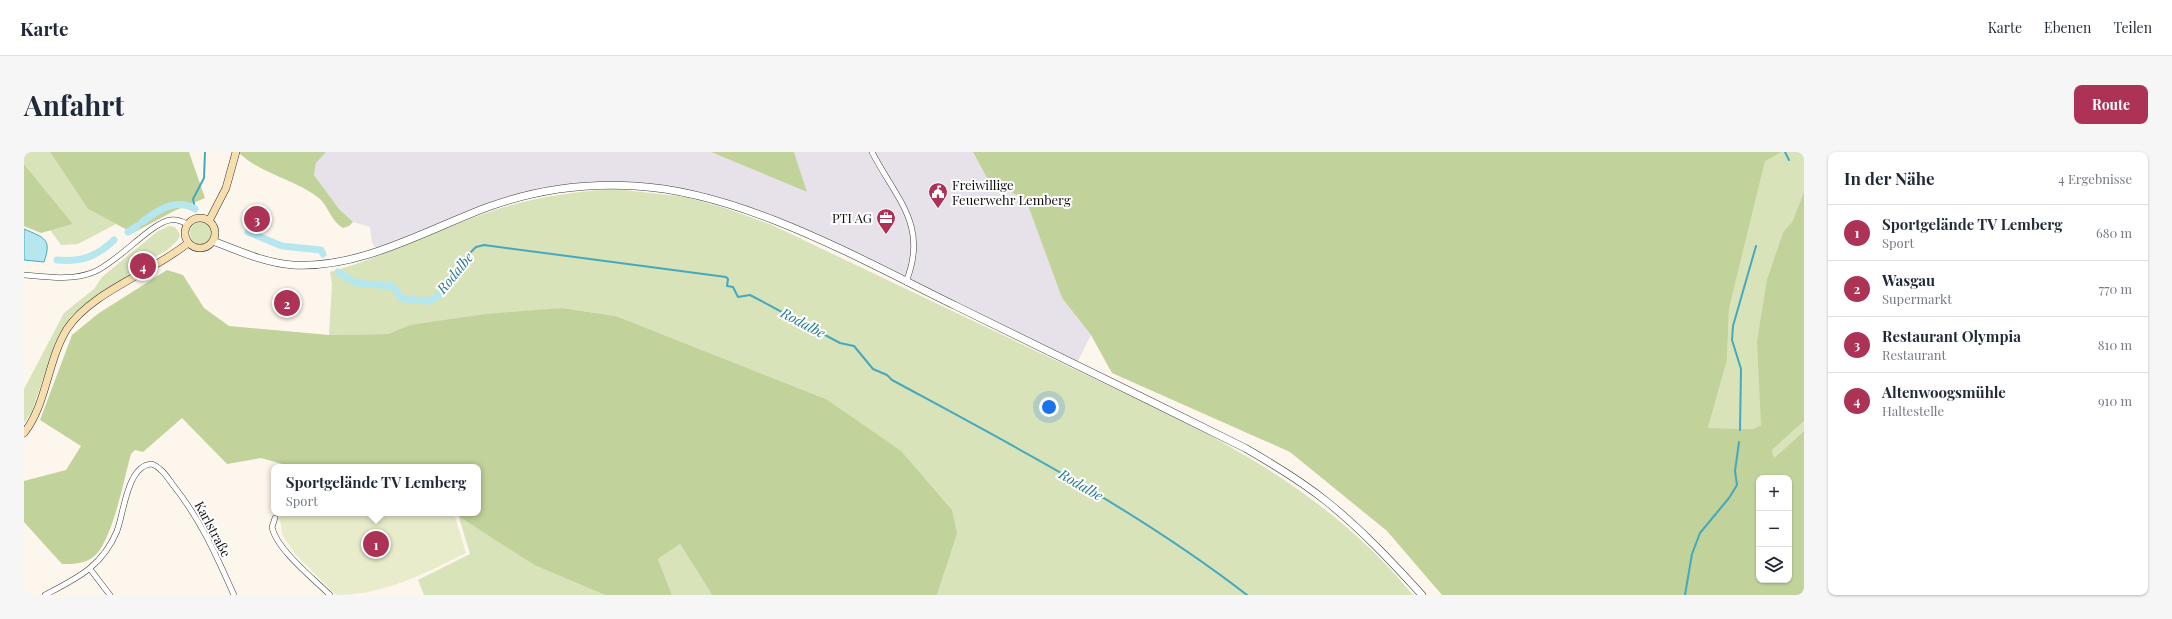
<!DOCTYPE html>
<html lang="de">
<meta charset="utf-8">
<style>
body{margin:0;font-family:"Playfair Display",serif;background:#f6f6f7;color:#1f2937}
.controls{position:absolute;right:12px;bottom:12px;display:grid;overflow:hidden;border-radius:8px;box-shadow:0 1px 3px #0004}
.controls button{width:36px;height:36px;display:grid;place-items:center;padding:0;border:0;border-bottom:1px solid #e0e1e3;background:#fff;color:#1f2937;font:20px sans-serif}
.you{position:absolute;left:1025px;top:255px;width:14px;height:14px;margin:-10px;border:3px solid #fff;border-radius:50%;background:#1a73e8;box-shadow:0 0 0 6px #1a73e833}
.badge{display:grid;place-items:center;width:26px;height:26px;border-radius:50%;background:#ac3355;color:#fff;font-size:13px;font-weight:700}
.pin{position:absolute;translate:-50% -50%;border:2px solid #fff;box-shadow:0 1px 4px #0006}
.popup{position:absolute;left:247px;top:312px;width:210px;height:52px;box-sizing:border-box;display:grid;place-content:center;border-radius:8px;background:#fff;filter:drop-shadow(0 1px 3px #0005);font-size:13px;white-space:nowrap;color:#747a83}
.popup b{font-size:15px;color:#1f2937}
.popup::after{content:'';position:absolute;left:50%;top:100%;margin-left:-8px;border:8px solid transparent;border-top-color:#fff}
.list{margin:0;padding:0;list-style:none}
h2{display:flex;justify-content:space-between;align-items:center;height:52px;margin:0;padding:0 16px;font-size:17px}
h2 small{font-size:13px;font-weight:400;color:#747a83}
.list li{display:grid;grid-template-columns:26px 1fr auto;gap:12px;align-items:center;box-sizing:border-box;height:56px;padding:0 16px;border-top:1px solid #e0e1e3}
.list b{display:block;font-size:15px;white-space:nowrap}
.list p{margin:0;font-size:13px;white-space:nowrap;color:#747a83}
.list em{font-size:13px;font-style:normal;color:#747a83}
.icon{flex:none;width:22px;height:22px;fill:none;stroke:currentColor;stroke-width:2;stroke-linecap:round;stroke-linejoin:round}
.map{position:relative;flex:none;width:1780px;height:443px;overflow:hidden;border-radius:8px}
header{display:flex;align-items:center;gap:24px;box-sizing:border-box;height:56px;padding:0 20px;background:#fff;border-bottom:1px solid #e0e1e3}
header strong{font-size:19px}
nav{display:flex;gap:22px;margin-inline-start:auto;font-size:14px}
.intro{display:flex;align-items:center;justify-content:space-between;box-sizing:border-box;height:96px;padding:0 24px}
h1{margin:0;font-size:28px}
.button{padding:10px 18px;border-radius:8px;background:#ac3355;color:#fff;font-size:14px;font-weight:700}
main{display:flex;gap:24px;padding:0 24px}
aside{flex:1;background:#fff;border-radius:8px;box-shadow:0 1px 3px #0004}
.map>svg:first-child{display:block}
.industrial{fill:#e7e1ea}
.green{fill:#d9e3ba}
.forest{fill:#c1d29b;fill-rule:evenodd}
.pitch{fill:#e8eccb}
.water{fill:#b6e7ef;stroke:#45a9be}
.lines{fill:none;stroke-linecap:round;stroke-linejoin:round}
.stream{stroke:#45a9be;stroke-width:2}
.canal{stroke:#b6e7ef;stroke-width:7}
.minor-casing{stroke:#3f3f3f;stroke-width:6}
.tertiary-casing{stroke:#3f3f3f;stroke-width:8}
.secondary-casing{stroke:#2e2e2e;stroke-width:8}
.minor{stroke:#fff;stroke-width:5}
.tertiary{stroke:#fff;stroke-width:7}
.secondary{stroke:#f6deae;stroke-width:7}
.labels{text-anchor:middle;stroke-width:4;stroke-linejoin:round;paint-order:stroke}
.poi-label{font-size:13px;fill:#0c0c0c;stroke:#fff;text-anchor:start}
.street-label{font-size:13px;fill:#0c0c0c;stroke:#fff}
.water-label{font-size:14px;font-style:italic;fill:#23798f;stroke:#fff}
</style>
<header>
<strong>Karte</strong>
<nav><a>Karte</a><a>Ebenen</a><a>Teilen</a></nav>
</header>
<div class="intro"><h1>Anfahrt</h1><a class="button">Route</a></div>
<main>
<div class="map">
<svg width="1780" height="443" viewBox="0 0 1780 443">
<rect width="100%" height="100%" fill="#fdf6ec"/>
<path class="industrial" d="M 302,0 L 687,0 L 783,40 L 770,0 L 949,0 L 964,28 L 1002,48 L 1038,146 L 1067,183 L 1052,213 L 804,92 L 684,46 L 596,33 L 509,42 L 354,99 L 348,91 L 346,75 L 329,70 L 315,57 L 290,23 L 292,11 Z"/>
<g class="green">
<path d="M 0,0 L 26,0 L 64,57 L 92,72 L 54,92 L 37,93 L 26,78 L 49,72 L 0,12 Z"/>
<path d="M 1758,0 L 1780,0 L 1780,40 L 1768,70 L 1759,80 L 1743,127 L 1739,155 L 1737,273 L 1729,277 L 1684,276 L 1703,208 L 1705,157 L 1741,8 Z"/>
<path d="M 591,37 L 662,45 L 701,56 L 748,73 L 1163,271 C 1250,317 1326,366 1389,443 L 913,443 L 933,382 L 802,247 L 592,164 L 538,156 L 386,173 L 364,182 L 305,183 L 308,132 L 306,120 C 357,106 404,82 454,64 C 498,47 544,40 591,37 Z"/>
<circle cx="177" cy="81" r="11"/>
<path d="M 145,74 L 151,75 L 156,82 L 154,88 L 142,99 L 112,115 L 101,126 L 76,142 L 46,165 L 31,191 L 8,259 L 0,271 L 0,237 L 40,161 L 70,137 L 78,125 L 134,79 Z"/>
<path d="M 1780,269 L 1780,279 L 1750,306 L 1748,298 Z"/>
<path d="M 434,362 L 510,413 L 581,443 L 400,443 L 394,428 L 446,402 Z"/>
<path d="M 656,392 L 688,443 L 648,443 L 634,407 Z"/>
</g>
<g class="forest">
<path d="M 26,0 L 165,0 L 181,46 L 150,59 L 109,81 L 64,57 Z"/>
<path d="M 214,0 L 302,0 L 292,11 L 290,23 L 315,57 L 329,70 L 325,74 L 319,76 C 307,69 305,56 296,47 C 272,27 236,22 214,0 Z"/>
<path d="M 687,0 L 770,0 L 783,40 Z"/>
<path d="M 949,0 L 1758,0 L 1741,9 L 1705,157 L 1703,208 L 1684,276 L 1729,277 L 1737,273 L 1733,190 L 1743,127 L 1759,80 L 1768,70 L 1780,40 L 1780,269 L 1748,298 L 1750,306 L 1780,279 L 1780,443 L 1418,443 L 1363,379 L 1266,300 L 1088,221 L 1067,183 L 1038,146 L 1002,48 L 964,28 ZM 1735,326 L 1765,326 L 1765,428 L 1735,428 Z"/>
<path d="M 0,12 L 49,72 L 17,81 L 0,74 Z"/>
<path d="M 143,118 L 159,123 L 180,156 L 205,174 L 305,183 L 364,182 L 386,173 L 462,162 L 538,156 L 592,164 L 802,247 L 877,299 L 928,358 L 933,382 L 913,443 L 688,443 L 656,392 L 634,407 L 648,443 L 581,443 L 510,413 L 430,361 L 454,361 L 454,315 L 269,315 L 237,306 L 203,312 L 158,266 L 119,300 L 111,298 L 107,302 C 100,326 88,393 68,406 C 59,412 48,412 38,412 L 0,370 L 0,329 L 42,318 L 57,294 L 16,268 L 48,183 L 75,161 Z"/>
</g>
<path class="pitch" d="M 251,361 L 418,361 L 431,365 L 442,401 C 400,422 359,443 312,443 L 271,402 L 258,382 L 257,371 Z"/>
<path class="water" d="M 0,77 C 21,86 28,87 20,110 L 0,108 Z"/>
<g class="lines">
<g class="stream">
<path d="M 1761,0 L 1765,8"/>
<path d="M 171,57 L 169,47 L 180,26 L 181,0"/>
<path d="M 415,143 L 446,101 L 452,95 L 460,93 L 702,125 L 704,127 L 703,134 L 709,135 L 714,145 L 726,143 L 816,191 L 830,194 L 849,217 L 863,223 L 868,228 C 990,294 1113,358 1223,443"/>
<path d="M 1716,278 L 1717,217 L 1708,188 L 1709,174 L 1732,94"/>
<path d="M 1661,443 L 1668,402 L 1676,381 L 1705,346 L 1713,333 L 1711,319 L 1715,290"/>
</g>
<g class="canal">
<path d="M 118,70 C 133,59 151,45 171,57"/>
<path d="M 104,80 L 113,74"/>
<path d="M 224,80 L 258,94 L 297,98 L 299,102"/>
<path d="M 33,108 C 58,110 72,105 90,88"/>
<path d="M 314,120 L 332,131 L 368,134 L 379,147 L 406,149 L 415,143"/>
</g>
<defs>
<g id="minor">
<path d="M 848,0 C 872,47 905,73 882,130"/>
<path d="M 0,123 C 23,125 48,129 70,120 C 94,110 127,71 146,68 C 152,67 158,69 163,72"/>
<path d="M 251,366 L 248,375 C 252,397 290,427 306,443"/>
<path d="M 66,417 L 86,443"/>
<path d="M 21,443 C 53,426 78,415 93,379 C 100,361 103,313 128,312 C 138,316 143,325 149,333 C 177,368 192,403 210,443"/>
</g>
<path id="tertiary" d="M 189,89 C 215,99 241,111 269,113 C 337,117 402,78 464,55 C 511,38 562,31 611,34 C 719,40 836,107 932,154 C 1028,201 1125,248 1221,296 C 1249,312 1277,329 1302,349 C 1337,377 1368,410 1398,443"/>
<g id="secondary">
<circle cx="176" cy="81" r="15"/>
<path d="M 185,69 L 202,36 L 212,0"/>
<path d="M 0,281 C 23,252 23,209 43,177 C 67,140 129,120 164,91"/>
</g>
</defs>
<use href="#minor" class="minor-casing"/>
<use href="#tertiary" class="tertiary-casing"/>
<use href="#secondary" class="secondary-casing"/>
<use href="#minor" class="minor"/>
<use href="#tertiary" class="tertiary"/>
<use href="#secondary" class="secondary"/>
</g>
<defs>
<symbol id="civic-pin" viewBox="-11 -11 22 30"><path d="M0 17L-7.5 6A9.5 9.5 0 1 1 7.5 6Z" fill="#ac3355" stroke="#fff"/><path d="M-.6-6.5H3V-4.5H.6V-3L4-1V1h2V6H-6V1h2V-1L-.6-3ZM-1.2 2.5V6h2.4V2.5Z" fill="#fff"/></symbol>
<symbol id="office-pin" viewBox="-11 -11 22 30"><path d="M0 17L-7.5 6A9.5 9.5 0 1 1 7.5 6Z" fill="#ac3355" stroke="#fff"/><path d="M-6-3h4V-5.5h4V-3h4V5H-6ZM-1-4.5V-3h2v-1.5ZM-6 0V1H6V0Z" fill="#fff"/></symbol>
</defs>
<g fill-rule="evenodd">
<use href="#civic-pin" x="903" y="29" width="22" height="30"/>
<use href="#office-pin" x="851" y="55" width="22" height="30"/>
</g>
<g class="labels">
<g class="poi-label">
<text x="928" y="38">Freiwillige<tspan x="928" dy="15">Feuerwehr Lemberg</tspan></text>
<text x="848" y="71" text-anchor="end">PTI AG</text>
</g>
<g class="street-label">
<text transform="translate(189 377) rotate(62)" y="5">Karlstraße</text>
</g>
<g class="water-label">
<text transform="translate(431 121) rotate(-51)" y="5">Rodalbe</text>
<text transform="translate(779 171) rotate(28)" y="5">Rodalbe</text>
<text transform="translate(1057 333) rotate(30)" y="5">Rodalbe</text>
</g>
</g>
</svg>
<div class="controls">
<button>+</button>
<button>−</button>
<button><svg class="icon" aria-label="layers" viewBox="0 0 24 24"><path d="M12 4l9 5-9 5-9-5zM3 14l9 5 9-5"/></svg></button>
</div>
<div class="you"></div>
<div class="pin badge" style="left:352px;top:392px">1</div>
<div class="popup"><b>Sportgelände TV Lemberg</b>Sport</div>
<div class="pin badge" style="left:263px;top:151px">2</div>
<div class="pin badge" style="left:233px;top:67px">3</div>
<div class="pin badge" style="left:119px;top:114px">4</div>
</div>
<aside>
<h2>In der Nähe<small>4 Ergebnisse</small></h2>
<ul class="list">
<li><span class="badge">1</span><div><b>Sportgelände TV Lemberg</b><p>Sport</p></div><em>680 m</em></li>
<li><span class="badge">2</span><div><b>Wasgau</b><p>Supermarkt</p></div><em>770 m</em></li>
<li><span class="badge">3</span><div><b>Restaurant Olympia</b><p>Restaurant</p></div><em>810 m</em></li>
<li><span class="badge">4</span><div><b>Altenwoogsmühle</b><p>Haltestelle</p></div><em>910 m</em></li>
</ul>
</aside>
</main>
